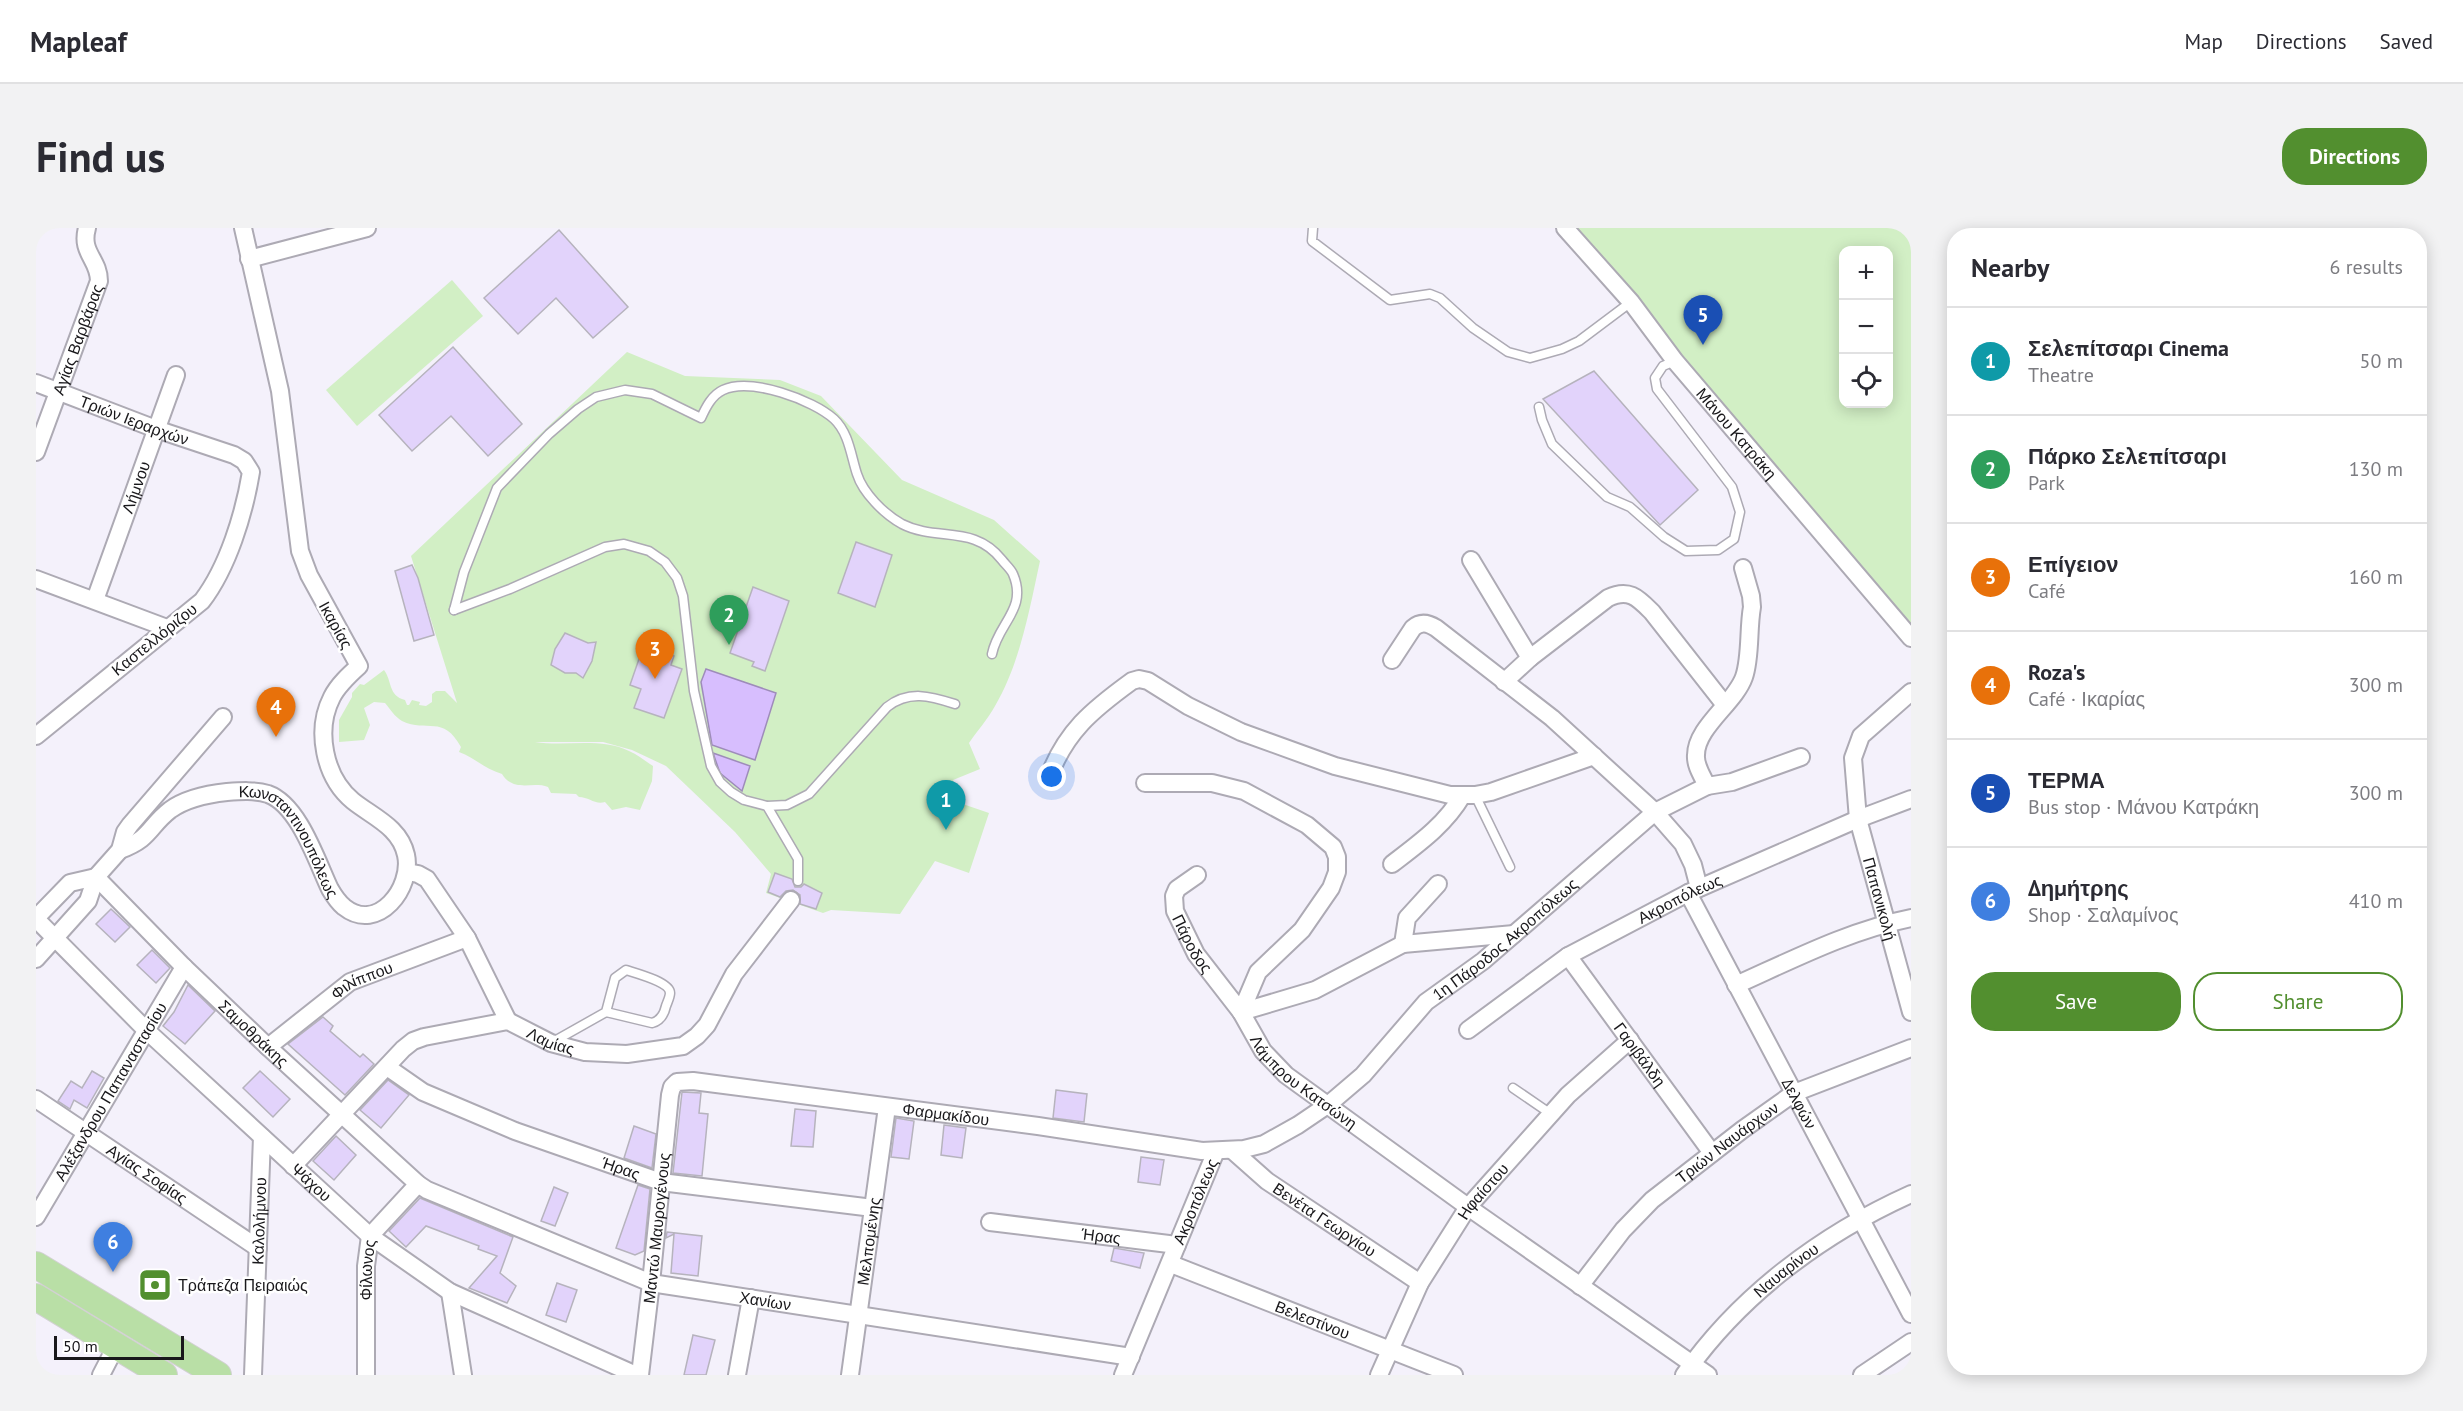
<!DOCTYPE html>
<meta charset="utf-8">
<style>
body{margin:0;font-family:"PT Sans",sans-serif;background:#f2f2f3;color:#2b2b33}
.controls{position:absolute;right:18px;top:18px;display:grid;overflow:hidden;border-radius:12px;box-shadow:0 3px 15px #0003}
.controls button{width:54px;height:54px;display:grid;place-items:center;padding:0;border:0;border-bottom:2px solid #e1e1e2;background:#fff;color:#2b2b33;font:30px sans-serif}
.scale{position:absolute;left:18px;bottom:15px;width:130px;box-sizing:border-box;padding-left:6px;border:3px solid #19181b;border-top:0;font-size:16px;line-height:21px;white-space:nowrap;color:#19181b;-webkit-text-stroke:4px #fff;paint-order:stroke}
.you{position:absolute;left:1016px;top:549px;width:21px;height:21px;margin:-15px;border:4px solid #fff;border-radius:50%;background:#1a73e8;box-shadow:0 0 0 9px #1a73e833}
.badge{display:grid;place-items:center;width:39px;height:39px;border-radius:50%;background:#528f2f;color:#fff;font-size:20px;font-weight:700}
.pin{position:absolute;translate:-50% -50px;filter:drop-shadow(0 2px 3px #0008)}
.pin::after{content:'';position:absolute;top:32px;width:21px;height:18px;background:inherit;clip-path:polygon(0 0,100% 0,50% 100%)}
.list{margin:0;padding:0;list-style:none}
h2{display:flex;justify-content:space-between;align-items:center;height:78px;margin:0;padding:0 24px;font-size:26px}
h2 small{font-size:20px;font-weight:400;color:#7c7c81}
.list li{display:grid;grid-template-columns:39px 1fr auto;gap:18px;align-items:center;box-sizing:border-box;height:108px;padding:0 24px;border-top:2px solid #e1e1e2}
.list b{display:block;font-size:22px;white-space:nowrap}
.list p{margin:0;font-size:20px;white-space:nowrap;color:#7c7c81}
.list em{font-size:20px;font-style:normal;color:#7c7c81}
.actions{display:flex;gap:12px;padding:18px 24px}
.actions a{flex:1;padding:14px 0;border:2px solid #528f2f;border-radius:24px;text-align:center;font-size:21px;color:#528f2f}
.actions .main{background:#528f2f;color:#fff}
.icon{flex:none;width:33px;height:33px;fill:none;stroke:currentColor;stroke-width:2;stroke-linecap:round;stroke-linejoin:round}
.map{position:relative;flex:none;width:1875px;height:1147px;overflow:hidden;border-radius:24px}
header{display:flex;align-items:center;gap:36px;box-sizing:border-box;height:84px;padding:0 30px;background:#fff;border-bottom:2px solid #e1e1e2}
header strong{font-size:28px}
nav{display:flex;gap:33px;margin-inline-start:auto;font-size:21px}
.intro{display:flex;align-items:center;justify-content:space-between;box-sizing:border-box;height:144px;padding:0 36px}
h1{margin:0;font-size:42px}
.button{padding:15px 27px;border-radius:24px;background:#528f2f;color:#fff;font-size:21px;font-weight:700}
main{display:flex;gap:36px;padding:0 36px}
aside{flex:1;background:#fff;border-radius:24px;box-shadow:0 3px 15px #0003}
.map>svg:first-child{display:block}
.green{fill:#d2efc5;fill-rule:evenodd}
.water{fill:#d7befe;stroke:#9e8cba;stroke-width:1.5}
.building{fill:#e2d3fb;stroke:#b6b3bd;stroke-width:1.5}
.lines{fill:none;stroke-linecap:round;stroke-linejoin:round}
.lane-casing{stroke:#adaab4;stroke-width:11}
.street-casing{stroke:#adaab4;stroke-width:20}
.primary-casing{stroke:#d1d1d1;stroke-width:28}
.lane{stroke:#fff;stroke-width:8}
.street{stroke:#fff;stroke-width:16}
.primary{stroke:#b9dfa6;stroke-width:26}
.labels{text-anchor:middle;stroke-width:5;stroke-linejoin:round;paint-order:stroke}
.street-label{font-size:16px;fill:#19181b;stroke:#fff}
.poi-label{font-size:16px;fill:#19181b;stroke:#fff;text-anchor:start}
</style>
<header>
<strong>Mapleaf</strong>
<nav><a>Map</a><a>Directions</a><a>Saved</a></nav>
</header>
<div class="intro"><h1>Find us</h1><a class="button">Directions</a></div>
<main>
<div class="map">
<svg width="1875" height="1147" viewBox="0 0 1875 1147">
<rect width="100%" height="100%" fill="#f4f1fb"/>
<g class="green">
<path d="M 1529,0 L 1875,0 L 1875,410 ZM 1808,22 L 1852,22 L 1852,176 L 1808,176 Z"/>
<path d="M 416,52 L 447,88 L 321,198 L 290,162 Z"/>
<path d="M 591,124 L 649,148 L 744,152 L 785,168 L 866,252 L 958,292 L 1004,333 C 994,379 984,436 959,478 C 952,491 941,503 933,515 L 944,541 L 917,552 L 922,564 L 918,573 L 953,585 L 933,645 L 899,633 L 864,686 L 795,682 L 787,685 L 730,665 L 735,646 L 699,604 L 630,538 L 596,522 L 567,514 L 499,514 C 529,519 564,509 593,523 C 602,527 609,533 617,538 L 616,553 L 604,582 L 590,579 L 576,582 L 569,574 C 559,577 553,569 543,569 L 540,566 L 515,565 L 512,559 C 496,553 478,565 466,546 C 449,541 439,530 423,524 L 425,519 C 407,486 391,505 366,493 C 359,489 354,481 349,475 L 338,474 L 328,480 L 334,497 L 328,512 L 303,514 L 303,492 L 316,469 L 316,465 L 324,456 L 328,457 L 348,442 C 356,452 352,468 369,472 L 371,477 L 373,477 L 376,472 L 384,474 L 383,477 L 390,478 L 396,474 L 396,466 L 400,463 L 409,463 L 421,475 L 375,328 Z"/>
</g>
<g class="water">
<path d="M 670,441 L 740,465 L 719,532 L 676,517 L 665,454 Z"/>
<path d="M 677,525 L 714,538 L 706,563 L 684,545 Z"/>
</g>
<g class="building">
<path d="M 523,2 L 592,79 L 557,110 L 520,70 L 482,106 L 448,70 Z"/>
<path d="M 417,119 L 486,196 L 452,228 L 415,188 L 376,223 L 343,187 Z"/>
<path d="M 1558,143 L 1662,262 L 1624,297 L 1507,171 Z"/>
<path d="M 820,314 L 856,327 L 839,379 L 802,365 Z"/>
<path d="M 376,337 L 382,350 L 398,407 L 378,413 L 359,343 Z"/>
<path d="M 717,359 L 753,373 L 729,443 L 716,438 L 718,434 L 694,425 Z"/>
<path d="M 529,405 L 552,415 L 560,414 L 556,433 L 547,450 L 540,445 L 529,445 L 515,437 L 519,421 Z"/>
<path d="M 619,421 L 638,428 L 635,437 L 646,441 L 628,490 L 598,480 L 605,461 L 594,457 L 604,428 L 615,432 Z"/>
<path d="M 739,645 L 756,651 L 759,659 L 765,659 L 768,656 L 786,665 L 780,681 L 764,676 L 764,667 L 757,662 L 750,663 L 744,669 L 732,664 Z"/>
<path d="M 75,681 L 94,699 L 79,714 L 60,696 Z"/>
<path d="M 116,722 L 134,740 L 120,755 L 101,737 Z"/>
<path d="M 152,757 L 179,783 L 149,816 L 127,798 L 138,784 Z"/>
<path d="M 287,789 L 297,798 L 294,803 L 324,829 L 327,826 L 338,836 L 309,867 L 252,816 Z"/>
<path d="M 56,843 L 68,850 L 51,880 L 38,872 L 34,881 L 22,873 L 35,853 L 46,860 Z"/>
<path d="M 224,843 L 254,871 L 237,889 L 207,860 Z"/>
<path d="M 352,852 L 373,867 L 345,900 L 324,882 Z"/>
<path d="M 1020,862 L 1051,866 L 1048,894 L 1017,890 Z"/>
<path d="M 646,864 L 665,865 L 663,885 L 672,886 L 666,948 L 637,945 Z"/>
<path d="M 759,881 L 780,883 L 777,919 L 755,918 Z"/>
<path d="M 860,890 L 878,893 L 873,931 L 855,929 Z"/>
<path d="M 908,897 L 930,900 L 926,930 L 905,927 Z"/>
<path d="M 598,898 L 620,906 L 616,940 L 588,930 Z"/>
<path d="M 300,908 L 320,927 L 298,952 L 277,933 Z"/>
<path d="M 1105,929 L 1128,932 L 1124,957 L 1102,954 Z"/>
<path d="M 602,957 L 614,961 L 608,1023 L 599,1027 L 580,1020 Z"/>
<path d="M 518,959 L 532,965 L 519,998 L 505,993 Z"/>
<path d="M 384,970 L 477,1009 L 464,1045 L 480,1058 L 471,1075 L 433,1060 L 461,1028 L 442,1021 L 443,1018 L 390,998 L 370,1019 L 353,1003 Z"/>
<path d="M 631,1004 L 666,1008 L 662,1048 L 635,1045 L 638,1006 L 630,1010 Z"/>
<path d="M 1078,1020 L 1108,1025 L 1104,1040 L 1075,1033 Z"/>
<path d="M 521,1055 L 541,1062 L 530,1094 L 510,1087 Z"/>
<path d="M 657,1107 L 679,1112 L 670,1147 L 648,1147 Z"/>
</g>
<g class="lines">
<defs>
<g id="lane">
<path d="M 1277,0 L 1276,13 L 1354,72 L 1394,66 L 1404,70 L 1437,100 L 1472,124 L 1494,130 L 1526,121 L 1543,113 L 1595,74"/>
<path d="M 1503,179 L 1506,192 L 1516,216 L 1571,269 L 1594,279 L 1628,309 L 1650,323 L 1682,322 L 1698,311 L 1704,284 L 1696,259 L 1621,161 L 1619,150 L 1627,138 L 1639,133"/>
<path d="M 418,382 L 428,344 L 461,260 L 513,206 L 542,181 L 560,169 L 589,162 L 616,166 L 665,190 C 670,179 676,167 687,162 C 715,149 777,172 798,191 C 813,205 815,228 821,246 C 827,265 848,286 866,296 C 901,314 938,296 966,332 C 969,336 975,341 977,346 C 992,381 962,395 956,426"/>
<path d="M 418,382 L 474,361 L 569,319 L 588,316 L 613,323 L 629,334 L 641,350 L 647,368 L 658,463 L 675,538 L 684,554 L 695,564 L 708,572 L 731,578 L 762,631 L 762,653"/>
<path d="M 1439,567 L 1474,639"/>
<path d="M 731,578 L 751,577 L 773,566 L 851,479 C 873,462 894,468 919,476"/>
<path d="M 515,815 L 570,784 L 616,795 C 624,793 628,787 630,778 C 631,775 634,769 634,765 C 634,754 599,745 590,742 L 579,750 L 570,784"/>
<path d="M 1477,860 L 1515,886"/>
</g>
<g id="street">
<path id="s1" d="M 1529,0 L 1595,74 L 1639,133 L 1875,410"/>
<path d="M 213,31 L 331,0"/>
<path id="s2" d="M 0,155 L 120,201 L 198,227 L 208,233 L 215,244 C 208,286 192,339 166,373 L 0,508"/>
<path id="s3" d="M 0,224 L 63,53 C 63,31 44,25 51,0"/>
<path d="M 1435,332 L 1494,430 L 1468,454"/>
<path d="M 1707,340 L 1715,368 L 1716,379 C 1712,401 1715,429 1708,449 C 1699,475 1660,499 1660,527 C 1659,538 1667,549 1671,558 L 1696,554 L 1765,529"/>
<path d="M 0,351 L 131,400"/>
<path id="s4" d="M 59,372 L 140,147"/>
<path d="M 1494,430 L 1572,370 C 1593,360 1602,370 1616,384 L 1689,477"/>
<path d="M 1356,432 L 1377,400 C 1385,393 1392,395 1400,400 L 1516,490 L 1619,584 L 1647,616 L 1657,637 L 1663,660"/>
<path id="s5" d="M 1875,464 L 1825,508 L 1817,530 L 1822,591 L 1875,784"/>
<path d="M 1012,551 C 1029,504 1056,482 1096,453 L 1103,451 L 1112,453 L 1152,478 L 1205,504 L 1299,538 L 1414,567 L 1439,567 L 1455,564 L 1558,528"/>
<path d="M 1109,555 L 1176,555 L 1208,563 L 1271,597 L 1297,619 L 1301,629 L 1301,644 L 1295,660 L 1266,702 L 1222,744 L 1205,784"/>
<path id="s6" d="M 84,622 C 116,610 112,599 134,582 C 149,571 172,566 191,564 C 205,563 219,562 232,566 C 263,577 281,634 294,661 C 298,668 302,674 308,679 C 342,706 377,659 370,627 C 364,599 337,589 317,573 C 288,549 279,502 296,469 C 302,457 313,447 323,438 L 273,347 L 264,323 L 244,163 L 207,0"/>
<path d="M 1356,636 C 1382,616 1409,597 1426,568"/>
<path d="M 371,644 L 382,646 L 391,651 L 431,710 L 472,793"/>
<path id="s7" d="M 1161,647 L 1141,661 L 1138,668 L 1139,683 L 1160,726 L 1205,784 L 1227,823 L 1250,847 L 1432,979 L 1672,1147"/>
<path id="s8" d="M 60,649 L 148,739 L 232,819 L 382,956 L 391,962 L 615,1055 L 1095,1129"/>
<path id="s9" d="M 1652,665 L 1875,1086"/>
<path d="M 0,690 L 34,655 L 60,649"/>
<path id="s10" d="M 0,691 L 111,803 L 334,1008 L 414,1064 L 600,1147"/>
<path d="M 1367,716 L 1371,690 L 1402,656"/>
<path id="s11" d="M 1532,728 L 1676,925"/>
<path d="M 0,731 L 52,673 L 60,649 L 84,622 L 89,604 L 94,597 L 187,489"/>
<path d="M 1700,757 C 1756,732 1814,702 1875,690"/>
<path d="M 1205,784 L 1279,762 L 1367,716 L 1478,706"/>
<path id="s12" d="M 1432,802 L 1532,728 L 1652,665 L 1822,591 L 1875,571"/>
<path id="s13" d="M 232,819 L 314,754 L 431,710"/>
<path id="s14" d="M 351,839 L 387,864 L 479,903 L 625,954 L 837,980"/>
<path id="s15" d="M 0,871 L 222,1020"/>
<path id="s16" d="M 1196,922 L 1231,953 L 1384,1055"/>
<path id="s17" d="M 257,938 L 367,821 L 377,813 L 388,809 L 472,793 L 515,815 L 549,824 L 591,826 L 647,818 L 661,808 L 671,797 L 698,746 L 755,672"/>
<path id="s18" d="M 0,989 L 148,739"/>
<path id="s19" d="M 954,994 L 1141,1017"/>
<path id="s20" d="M 1135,1036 L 1418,1147"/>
<path id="s21" d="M 1544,1058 L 1587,1002 L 1616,972 L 1706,902 L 1758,865 L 1875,820"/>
<path d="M 414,1064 L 427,1147"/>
<path d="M 65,1147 L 80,1118"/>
<path id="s22" d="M 217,1147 L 226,909"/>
<path id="s23" d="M 330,1147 L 330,1038 L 334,1008 L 382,956"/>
<path id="s24" d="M 604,1147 L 615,1055 L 634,867 L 636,859 L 641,854 L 657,853 L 1002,898 L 1166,923 L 1208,921 L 1228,916 L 1262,897 L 1293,876 L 1327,847 L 1390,774 L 1447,733 L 1619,584 L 1671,558"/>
<path d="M 701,1147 L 715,1070"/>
<path id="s25" d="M 814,1147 L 851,879"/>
<path id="s26" d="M 1087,1147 L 1180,923"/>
<path id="s27" d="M 1343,1147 L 1384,1055 L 1432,979 L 1532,867 L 1594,812"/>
<path id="s28" d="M 1648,1147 C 1704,1067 1786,1006 1875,966"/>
<path d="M 1826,1147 L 1875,1114"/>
</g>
<g id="primary">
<path d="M 0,1037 L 182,1147"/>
<path d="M 0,1069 L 128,1147"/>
</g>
</defs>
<use href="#lane" class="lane-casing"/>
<use href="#street" class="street-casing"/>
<use href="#primary" class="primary-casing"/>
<use href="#lane" class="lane"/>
<use href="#street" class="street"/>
<use href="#primary" class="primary"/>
</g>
<defs>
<symbol id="bank-square" viewBox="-11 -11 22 22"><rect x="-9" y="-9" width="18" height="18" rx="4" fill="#528f2f" stroke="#fff"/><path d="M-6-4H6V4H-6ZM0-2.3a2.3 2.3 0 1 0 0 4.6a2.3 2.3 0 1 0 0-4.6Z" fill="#fff"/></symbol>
</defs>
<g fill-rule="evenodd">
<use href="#bank-square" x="100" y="1038" width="38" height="38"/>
</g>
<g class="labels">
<g class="street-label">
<text dy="6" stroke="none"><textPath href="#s3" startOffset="120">Αγίας Βαρβάρας</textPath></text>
<text dy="6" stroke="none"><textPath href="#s2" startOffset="105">Τριών Ιεραρχών</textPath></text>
<text dy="6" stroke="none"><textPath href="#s1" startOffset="268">Μάνου Κατράκη</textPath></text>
<text dy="6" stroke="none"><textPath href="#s4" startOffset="120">Λήμνου</textPath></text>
<text transform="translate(300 397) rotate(61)" y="6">Ικαρίας</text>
<text transform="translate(118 411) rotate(-39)" y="6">Καστελλόριζου</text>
<text dy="6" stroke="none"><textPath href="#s6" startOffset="214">Κωνσταντινουπόλεως</textPath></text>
<text dy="6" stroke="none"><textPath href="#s5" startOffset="234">Παπανικολή</textPath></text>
<text dy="6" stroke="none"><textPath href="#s12" startOffset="250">Ακροπόλεως</textPath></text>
<text dy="6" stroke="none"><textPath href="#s24" startOffset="1208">1η Πάροδος Ακροπόλεως</textPath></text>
<text dy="6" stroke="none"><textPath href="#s7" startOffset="84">Πάροδος</textPath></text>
<text dy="6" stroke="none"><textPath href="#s13" startOffset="116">Φιλίππου</textPath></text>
<text dy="6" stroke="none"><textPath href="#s8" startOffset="222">Σαμοθράκης</textPath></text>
<text dy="6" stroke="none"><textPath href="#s17" startOffset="318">Λαμίας</textPath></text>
<text dy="6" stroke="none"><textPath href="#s11" startOffset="122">Γαριβάλδη</textPath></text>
<text dy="6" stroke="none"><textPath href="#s7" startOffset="264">Λάμπρου Κατσώνη</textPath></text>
<text dy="6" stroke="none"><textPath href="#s18" startOffset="146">Αλέξανδρου Παπαναστασίου</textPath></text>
<text dy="6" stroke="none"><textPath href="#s9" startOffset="238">Δελφών</textPath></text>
<text dy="6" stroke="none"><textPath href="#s24" startOffset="568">Φαρμακίδου</textPath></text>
<text dy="6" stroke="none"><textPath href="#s21" startOffset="207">Τριών Ναυάρχων</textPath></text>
<text dy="6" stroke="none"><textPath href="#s14" startOffset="256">Ήρας</textPath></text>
<text dy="6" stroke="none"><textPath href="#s15" startOffset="134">Αγίας Σοφίας</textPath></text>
<text dy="6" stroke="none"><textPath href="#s10" startOffset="381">Ψάχου</textPath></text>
<text dy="6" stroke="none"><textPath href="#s27" startOffset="212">Ηφαίστου</textPath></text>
<text dy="6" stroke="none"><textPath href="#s26" startOffset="188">Ακροπόλεως</textPath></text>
<text dy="6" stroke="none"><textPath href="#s16" startOffset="116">Βενέτα Γεωργίου</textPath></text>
<text dy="6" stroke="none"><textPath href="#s22" startOffset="154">Καλολήμνου</textPath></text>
<text dy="6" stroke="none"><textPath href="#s24" startOffset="148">Μαντώ Μαυρογένους</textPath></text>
<text dy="6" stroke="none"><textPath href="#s19" startOffset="112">Ήρας</textPath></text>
<text dy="6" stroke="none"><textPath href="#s25" startOffset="135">Μελπομένης</textPath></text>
<text dy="6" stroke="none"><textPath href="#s23" startOffset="105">Φίλωνος</textPath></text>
<text dy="6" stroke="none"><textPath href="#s28" startOffset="147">Ναυαρίνου</textPath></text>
<text dy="6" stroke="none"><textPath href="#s8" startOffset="814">Χανίων</textPath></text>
<text dy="6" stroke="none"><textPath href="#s20" startOffset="152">Βελεστίνου</textPath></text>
</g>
<g class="poi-label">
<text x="142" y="1063">Τράπεζα Πειραιώς</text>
</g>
</g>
</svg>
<div class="controls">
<button>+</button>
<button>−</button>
<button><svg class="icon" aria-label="locate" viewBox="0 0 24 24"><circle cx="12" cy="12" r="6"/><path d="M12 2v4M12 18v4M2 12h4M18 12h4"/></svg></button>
</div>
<div class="scale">50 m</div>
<div class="you"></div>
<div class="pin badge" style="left:910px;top:602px;background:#0f9aa8">1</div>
<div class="pin badge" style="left:693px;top:417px;background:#2e9e5b">2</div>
<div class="pin badge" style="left:619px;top:451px;background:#e8710a">3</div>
<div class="pin badge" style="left:240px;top:509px;background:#e8710a">4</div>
<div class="pin badge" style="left:1667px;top:117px;background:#1a4fb4">5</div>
<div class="pin badge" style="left:77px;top:1044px;background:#3f7fe0">6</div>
</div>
<aside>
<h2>Nearby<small>6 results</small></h2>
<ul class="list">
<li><span class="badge" style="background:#0f9aa8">1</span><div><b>Σελεπίτσαρι Cinema</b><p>Theatre</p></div><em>50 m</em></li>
<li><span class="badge" style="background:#2e9e5b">2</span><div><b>Πάρκο Σελεπίτσαρι</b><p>Park</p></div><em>130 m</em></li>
<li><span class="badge" style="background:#e8710a">3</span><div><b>Επίγειον</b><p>Café</p></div><em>160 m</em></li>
<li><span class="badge" style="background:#e8710a">4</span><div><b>Roza's</b><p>Café · Ικαρίας</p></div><em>300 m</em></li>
<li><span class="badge" style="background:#1a4fb4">5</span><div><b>ΤΕΡΜΑ</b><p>Bus stop · Μάνου Κατράκη</p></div><em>300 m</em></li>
<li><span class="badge" style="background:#3f7fe0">6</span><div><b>Δημήτρης</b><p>Shop · Σαλαμίνος</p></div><em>410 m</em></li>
</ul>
<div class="actions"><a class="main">Save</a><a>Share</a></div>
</aside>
</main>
